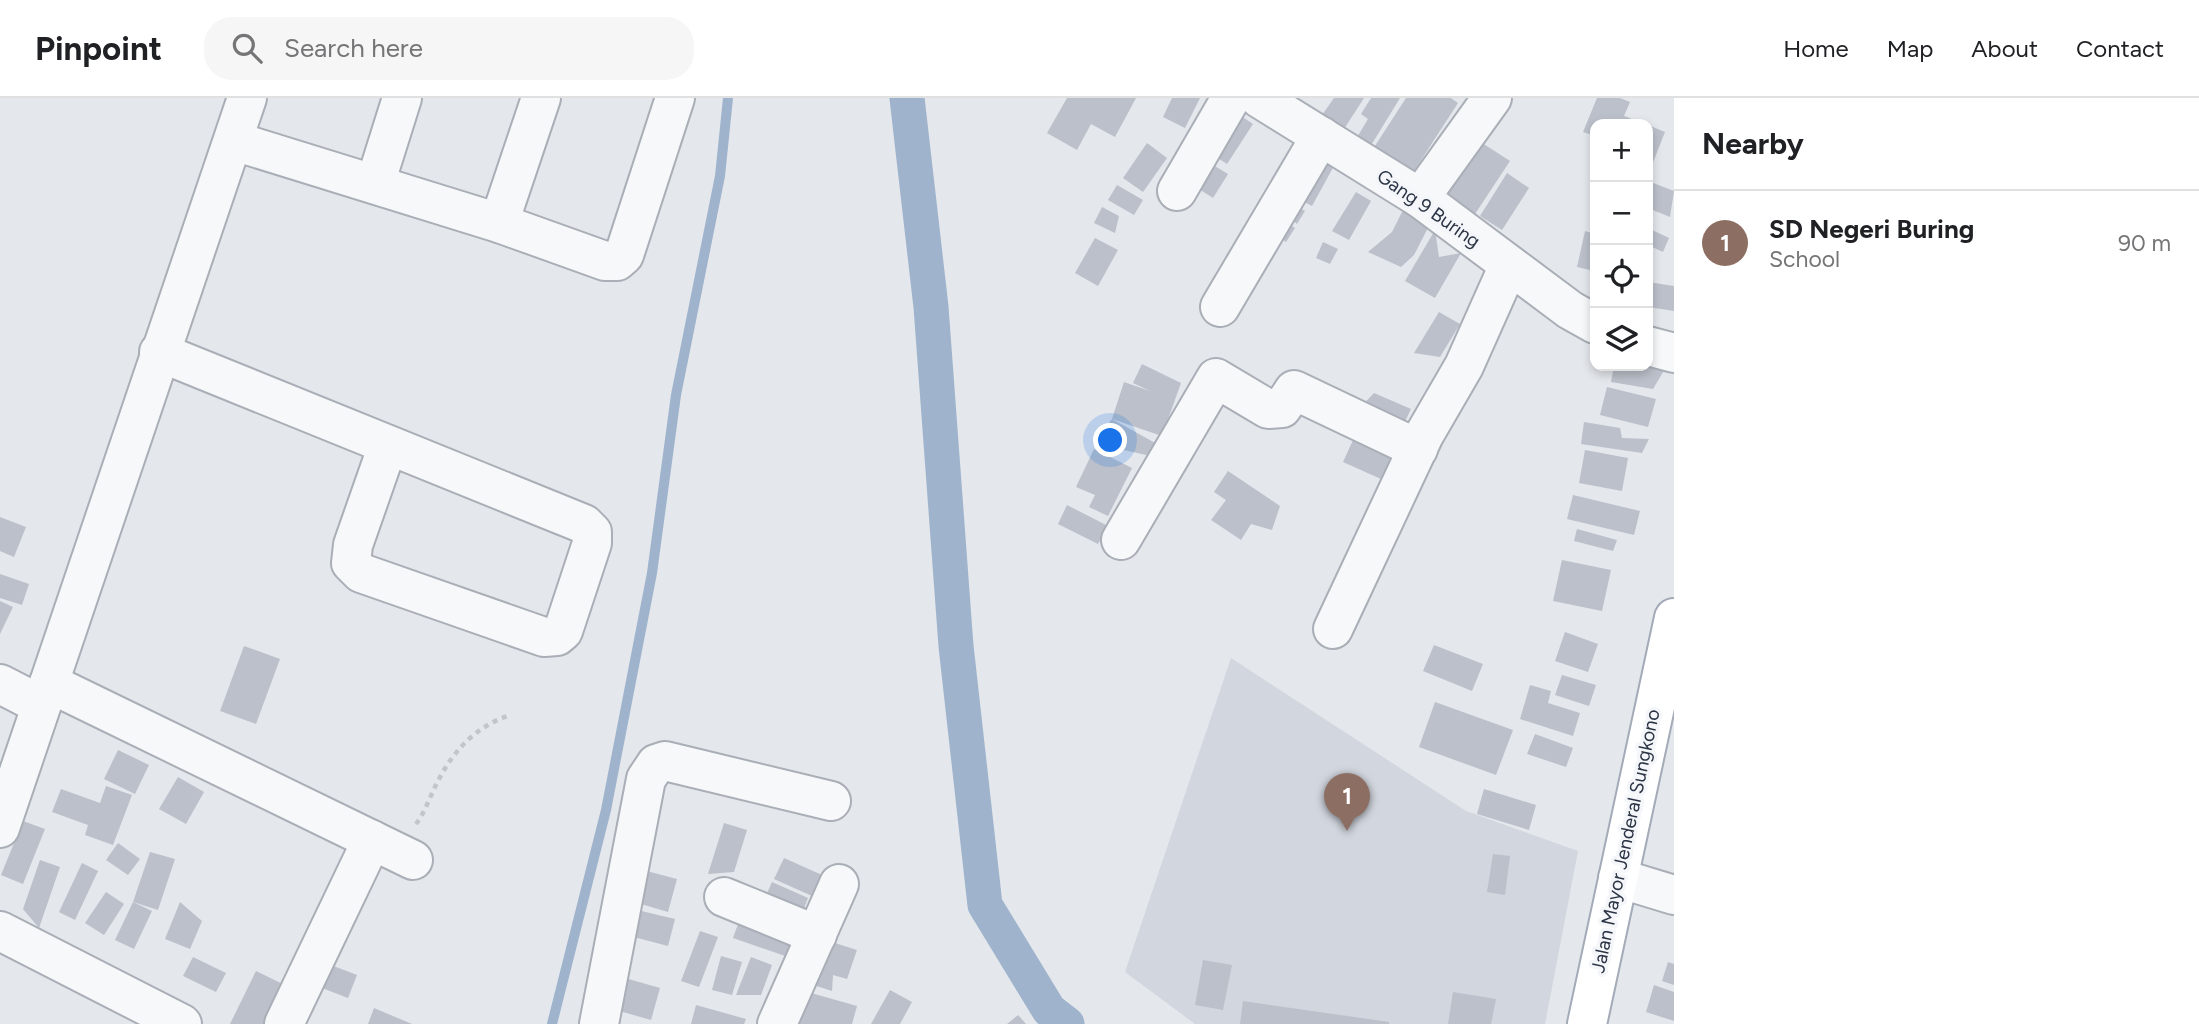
<!DOCTYPE html>
<meta charset="utf-8">
<style>
body{margin:0;font-family:Figtree,sans-serif;background:#f6f6f6;color:#202124}
.controls{position:absolute;right:21px;top:21px;display:grid;overflow:hidden;border-radius:14px;box-shadow:0 4px 10px #0003}
.controls button{width:63px;height:63px;display:grid;place-items:center;padding:0;border:0;border-bottom:2px solid #e0e0e0;background:#fff;color:#202124;font:35px sans-serif}
.you{position:absolute;left:1111px;top:343px;width:24px;height:24px;margin:-18px;border:5px solid #fff;border-radius:50%;background:#1a73e8;box-shadow:0 0 0 10px #1a73e833}
.badge{display:grid;place-items:center;width:46px;height:46px;border-radius:50%;background:#ea580c;color:#fff;font-size:23px;font-weight:700}
.pin{position:absolute;translate:-50% -58px;filter:drop-shadow(0 2px 4px #0008)}
.pin::after{content:'';position:absolute;top:37px;width:24px;height:21px;background:inherit;clip-path:polygon(0 0,100% 0,50% 100%)}
.list{margin:0;padding:0;list-style:none}
h2{display:flex;justify-content:space-between;align-items:center;height:91px;margin:0;padding:0 28px;font-size:30px}
h2 small{font-size:23px;font-weight:400;color:#757577}
.list li{display:grid;grid-template-columns:46px 1fr auto;gap:21px;align-items:center;box-sizing:border-box;height:105px;padding:0 28px;border-top:2px solid #e0e0e0}
.list b{display:block;font-size:26px;white-space:nowrap}
.list p{margin:0;font-size:23px;white-space:nowrap;color:#757577}
.list em{font-size:23px;font-style:normal;color:#757577}
.icon{flex:none;width:38px;height:38px;fill:none;stroke:currentColor;stroke-width:2;stroke-linecap:round;stroke-linejoin:round}
.map{position:relative;flex:none;width:1674px;height:926px;overflow:hidden}
header{display:flex;align-items:center;gap:42px;box-sizing:border-box;height:98px;padding:0 35px;background:#fff;border-bottom:2px solid #e0e0e0}
header strong{font-size:33px}
nav{display:flex;gap:38px;margin-inline-start:auto;font-size:24px}
.search{width:490px;height:63px;background:#f6f6f6;display:flex;align-items:center;gap:18px;box-sizing:border-box;padding:0 24px;border-radius:28px;color:#757577;font-size:26px}
main{display:flex}
aside{flex:1;background:#fff}
.map>svg:first-child{display:block}
.built{fill:#d2d6de}
.lines{fill:none;stroke-linecap:round;stroke-linejoin:round}
.stream{stroke:#9fb4cc;stroke-width:10}
.canal{stroke:#9fb4cc;stroke-width:35}
.building{fill:#bbc0ca}
.minor-casing{stroke:#a9aeb7;stroke-width:42}
.major-casing{stroke:#a3abb8;stroke-width:42}
.path{stroke:#c2c5cb;stroke-width:4.5;stroke-dasharray:5 5;stroke-linecap:butt}
.minor{stroke:#f7f8fa;stroke-width:38}
.major{stroke:#fff;stroke-width:38}
.labels{text-anchor:middle;stroke-width:7;stroke-linejoin:round;paint-order:stroke}
.street-label{font-size:19px;fill:#2b3445;stroke:#f4f6f9}
</style>
<header>
<strong>Pinpoint</strong>
<div class="search"><svg class="icon" aria-label="search" viewBox="0 0 24 24"><circle cx="10" cy="10" r="6"/><path d="M15 15l6 6"/></svg>Search here</div>
<nav><a>Home</a><a>Map</a><a>About</a><a>Contact</a></nav>
</header>
<main>
<div class="map">
<svg width="1674" height="926" viewBox="0 0 1674 926">
<rect width="100%" height="100%" fill="#e4e7ec"/>
<path class="built" d="M 1231,560 L 1466,713 L 1578,753 L 1545,926 L 1195,926 L 1125,874 Z"/>
<g class="lines">
<path class="stream" d="M 552,926 L 606,712 L 652,475 L 676,297 L 720,78 L 728,0"/>
<path class="canal" d="M 907,0 L 931,209 L 956,548 L 985,807 L 1049,912 L 1067,926"/>
</g>
<g class="building">
<path d="M 1067,0 L 1136,0 L 1115,39 L 1091,26 L 1077,52 L 1047,35 Z"/>
<path d="M 1172,0 L 1200,0 L 1185,30 L 1163,19 Z"/>
<path d="M 1334,0 L 1364,0 L 1344,31 L 1322,17 Z"/>
<path d="M 1371,0 L 1400,0 L 1370,49 L 1356,41 L 1368,21 L 1361,16 Z"/>
<path d="M 1406,0 L 1451,0 L 1458,5 L 1412,76 L 1373,51 Z"/>
<path d="M 1597,0 L 1620,0 L 1630,4 L 1624,18 L 1645,26 L 1595,26 L 1595,38 L 1583,34 Z"/>
<path d="M 1229,10 L 1253,26 L 1227,66 L 1203,50 Z"/>
<path d="M 1648,27 L 1665,34 L 1650,72 L 1648,71 Z"/>
<path d="M 1479,43 L 1510,63 L 1473,119 L 1442,99 Z"/>
<path d="M 1147,45 L 1167,60 L 1143,94 L 1123,80 Z"/>
<path d="M 1320,52 L 1335,66 L 1312,108 L 1295,99 Z"/>
<path d="M 1203,61 L 1228,76 L 1213,100 L 1188,84 Z"/>
<path d="M 1507,75 L 1529,90 L 1502,132 L 1480,118 Z"/>
<path d="M 1648,83 L 1674,93 L 1670,119 L 1648,110 Z"/>
<path d="M 1117,87 L 1143,102 L 1134,117 L 1108,102 Z"/>
<path d="M 1356,94 L 1371,103 L 1349,142 L 1332,133 Z"/>
<path d="M 1290,104 L 1305,113 L 1297,126 L 1284,114 Z"/>
<path d="M 1405,108 L 1432,122 L 1414,157 L 1401,169 L 1368,154 L 1392,134 Z"/>
<path d="M 1102,109 L 1119,118 L 1115,135 L 1094,125 Z"/>
<path d="M 1279,119 L 1295,130 L 1286,144 L 1272,135 Z"/>
<path d="M 1648,130 L 1669,140 L 1663,154 L 1648,147 Z"/>
<path d="M 1435,132 L 1439,159 L 1461,155 L 1435,200 L 1405,183 Z"/>
<path d="M 1585,133 L 1595,136 L 1594,173 L 1577,169 Z"/>
<path d="M 1095,140 L 1118,152 L 1098,188 L 1075,175 Z"/>
<path d="M 1323,144 L 1338,151 L 1330,166 L 1316,160 Z"/>
<path d="M 1648,184 L 1674,188 L 1674,213 L 1648,209 Z"/>
<path d="M 1439,214 L 1460,226 L 1440,259 L 1414,255 Z"/>
<path d="M 1142,266 L 1181,285 L 1162,338 L 1112,321 L 1124,284 L 1150,293 L 1133,285 Z"/>
<path d="M 1668,266 L 1653,291 L 1611,284 L 1614,268 Z"/>
<path d="M 1607,289 L 1656,301 L 1648,329 L 1600,317 Z"/>
<path d="M 1374,295 L 1411,311 L 1401,332 L 1357,313 Z"/>
<path d="M 1112,321 L 1157,346 L 1146,357 L 1093,345 Z"/>
<path d="M 1584,324 L 1620,330 L 1622,340 L 1649,341 L 1642,355 L 1581,346 Z"/>
<path d="M 1359,329 L 1396,346 L 1381,381 L 1343,364 Z"/>
<path d="M 1094,351 L 1132,370 L 1108,418 L 1089,409 L 1095,397 L 1076,389 Z"/>
<path d="M 1585,352 L 1628,360 L 1622,393 L 1579,385 Z"/>
<path d="M 1228,373 L 1280,408 L 1272,432 L 1251,426 L 1241,442 L 1211,422 L 1226,402 L 1214,394 Z"/>
<path d="M 1573,397 L 1640,413 L 1634,437 L 1567,421 Z"/>
<path d="M 1067,407 L 1108,428 L 1098,446 L 1058,426 Z"/>
<path d="M 0,419 L 26,429 L 14,459 L 0,453 Z"/>
<path d="M 1577,431 L 1617,442 L 1613,453 L 1574,443 Z"/>
<path d="M 1562,462 L 1611,472 L 1602,513 L 1553,503 Z"/>
<path d="M 0,476 L 29,486 L 22,507 L 0,500 Z"/>
<path d="M 0,503 L 13,509 L 0,536 Z"/>
<path d="M 1565,534 L 1598,546 L 1588,574 L 1555,563 Z"/>
<path d="M 1434,547 L 1483,566 L 1472,593 L 1423,573 Z"/>
<path d="M 244,548 L 280,561 L 256,626 L 220,613 Z"/>
<path d="M 1562,577 L 1596,587 L 1589,608 L 1555,597 Z"/>
<path d="M 1530,587 L 1551,593 L 1548,605 L 1580,615 L 1573,638 L 1520,621 Z"/>
<path d="M 1435,604 L 1513,632 L 1496,677 L 1419,649 Z"/>
<path d="M 1535,636 L 1573,650 L 1566,669 L 1527,656 Z"/>
<path d="M 118,652 L 149,667 L 135,696 L 104,681 Z"/>
<path d="M 178,679 L 204,694 L 186,726 L 159,711 Z"/>
<path d="M 106,688 L 132,697 L 113,747 L 85,737 L 88,727 L 52,714 L 61,691 L 100,705 Z"/>
<path d="M 1484,691 L 1536,707 L 1529,732 L 1477,716 Z"/>
<path d="M 23,723 L 45,731 L 23,786 L 1,777 Z"/>
<path d="M 724,725 L 747,732 L 734,774 L 708,776 Z"/>
<path d="M 118,745 L 140,761 L 128,777 L 106,762 Z"/>
<path d="M 150,754 L 175,761 L 158,812 L 133,804 Z"/>
<path d="M 1493,756 L 1510,758 L 1505,797 L 1487,794 Z"/>
<path d="M 784,760 L 822,777 L 812,798 L 774,781 Z"/>
<path d="M 40,762 L 60,769 L 39,830 L 23,811 Z"/>
<path d="M 82,765 L 98,773 L 75,822 L 59,814 Z"/>
<path d="M 643,772 L 677,781 L 668,814 L 634,804 Z"/>
<path d="M 772,784 L 808,800 L 801,818 L 764,802 Z"/>
<path d="M 106,794 L 124,806 L 104,837 L 85,825 Z"/>
<path d="M 133,804 L 152,813 L 134,851 L 115,842 Z"/>
<path d="M 180,804 L 202,823 L 190,851 L 165,841 Z"/>
<path d="M 633,811 L 675,821 L 668,848 L 626,837 Z"/>
<path d="M 743,812 L 798,831 L 788,859 L 733,840 Z"/>
<path d="M 700,833 L 718,839 L 699,889 L 681,883 Z"/>
<path d="M 819,840 L 857,852 L 847,881 L 833,877 L 832,893 L 804,884 Z"/>
<path d="M 721,858 L 742,864 L 732,897 L 712,892 Z"/>
<path d="M 193,859 L 226,875 L 216,894 L 183,878 Z"/>
<path d="M 751,859 L 772,867 L 761,897 L 736,897 Z"/>
<path d="M 318,862 L 357,877 L 348,900 L 309,885 Z"/>
<path d="M 1203,862 L 1232,867 L 1223,912 L 1195,907 Z"/>
<path d="M 1668,864 L 1674,866 L 1674,887 L 1662,883 Z"/>
<path d="M 256,873 L 295,892 L 278,926 L 230,926 Z"/>
<path d="M 618,878 L 660,890 L 651,922 L 609,910 Z"/>
<path d="M 1654,887 L 1674,894 L 1674,923 L 1646,914 Z"/>
<path d="M 890,892 L 912,904 L 900,926 L 871,926 Z"/>
<path d="M 804,893 L 857,908 L 852,926 L 795,926 Z"/>
<path d="M 1453,894 L 1496,901 L 1491,926 L 1448,926 Z"/>
<path d="M 1243,903 L 1389,924 L 1389,926 L 1240,926 Z"/>
<path d="M 696,907 L 746,921 L 744,926 L 691,926 Z"/>
<path d="M 374,910 L 412,926 L 368,926 Z"/>
<path d="M 1018,917 L 1026,926 L 1007,926 Z"/>
</g>
<g class="lines">
<defs>
<g id="minor">
<path d="M 1259,0 L 1420,100 L 1570,212 L 1595,226"/>
<path d="M 234,43 L 499,125 L 605,163 L 617,163 L 624,157 L 675,0"/>
<path d="M 375,86 L 402,0"/>
<path d="M 1177,93 L 1231,0"/>
<path d="M 1420,100 L 1492,0"/>
<path d="M 499,125 L 541,0"/>
<path d="M 1220,209 L 1321,38"/>
<path d="M 1648,248 L 1674,255"/>
<path d="M 159,254 L 584,426 L 592,434 L 592,445 L 563,533 L 557,538 L 544,539 L 361,475 L 351,465 L 353,447 L 388,347"/>
<path d="M 1121,442 L 1216,280 L 1268,311 L 1282,310 L 1294,292 L 1418,351"/>
<path d="M 1333,531 L 1424,337 L 1464,268 L 1509,167"/>
<path d="M 49,585 L 413,762"/>
<path d="M 0,586 L 41,607"/>
<path d="M 0,730 L 247,0"/>
<path d="M 1618,780 L 1674,797"/>
<path d="M 724,799 L 817,837"/>
<path d="M 0,833 L 182,926"/>
<path d="M 284,926 L 372,742"/>
<path d="M 599,926 L 646,681 L 656,666 L 665,663 L 831,703"/>
<path d="M 777,926 L 839,786"/>
</g>
<path id="major" d="M 1587,926 L 1674,520"/>
</defs>
<use href="#minor" class="minor-casing"/>
<use href="#major" class="major-casing"/>
<path class="path" d="M 416,726 C 426,713 431,695 439,681 C 454,652 477,628 508,618"/>
<use href="#minor" class="minor"/>
<use href="#major" class="major"/>
</g>
<g class="labels">
<g class="street-label">
<text transform="translate(1429 110) rotate(35)" y="7">Gang 9 Buring</text>
<text transform="translate(1625 743) rotate(-78)" y="7">Jalan Mayor Jenderal Sungkono</text>
</g>
</g>
</svg>
<div class="controls">
<button>+</button>
<button>−</button>
<button><svg class="icon" aria-label="locate" viewBox="0 0 24 24"><circle cx="12" cy="12" r="6"/><path d="M12 2v4M12 18v4M2 12h4M18 12h4"/></svg></button>
<button><svg class="icon" aria-label="layers" viewBox="0 0 24 24"><path d="M12 4l9 5-9 5-9-5zM3 14l9 5 9-5"/></svg></button>
</div>
<div class="you"></div>
<div class="pin badge" style="left:1347px;top:733px;background:#8d6e63">1</div>
</div>
<aside>
<h2>Nearby<small></small></h2>
<ul class="list">
<li><span class="badge" style="background:#8d6e63">1</span><div><b>SD Negeri Buring</b><p>School</p></div><em>90 m</em></li>
</ul>
</aside>
</main>
